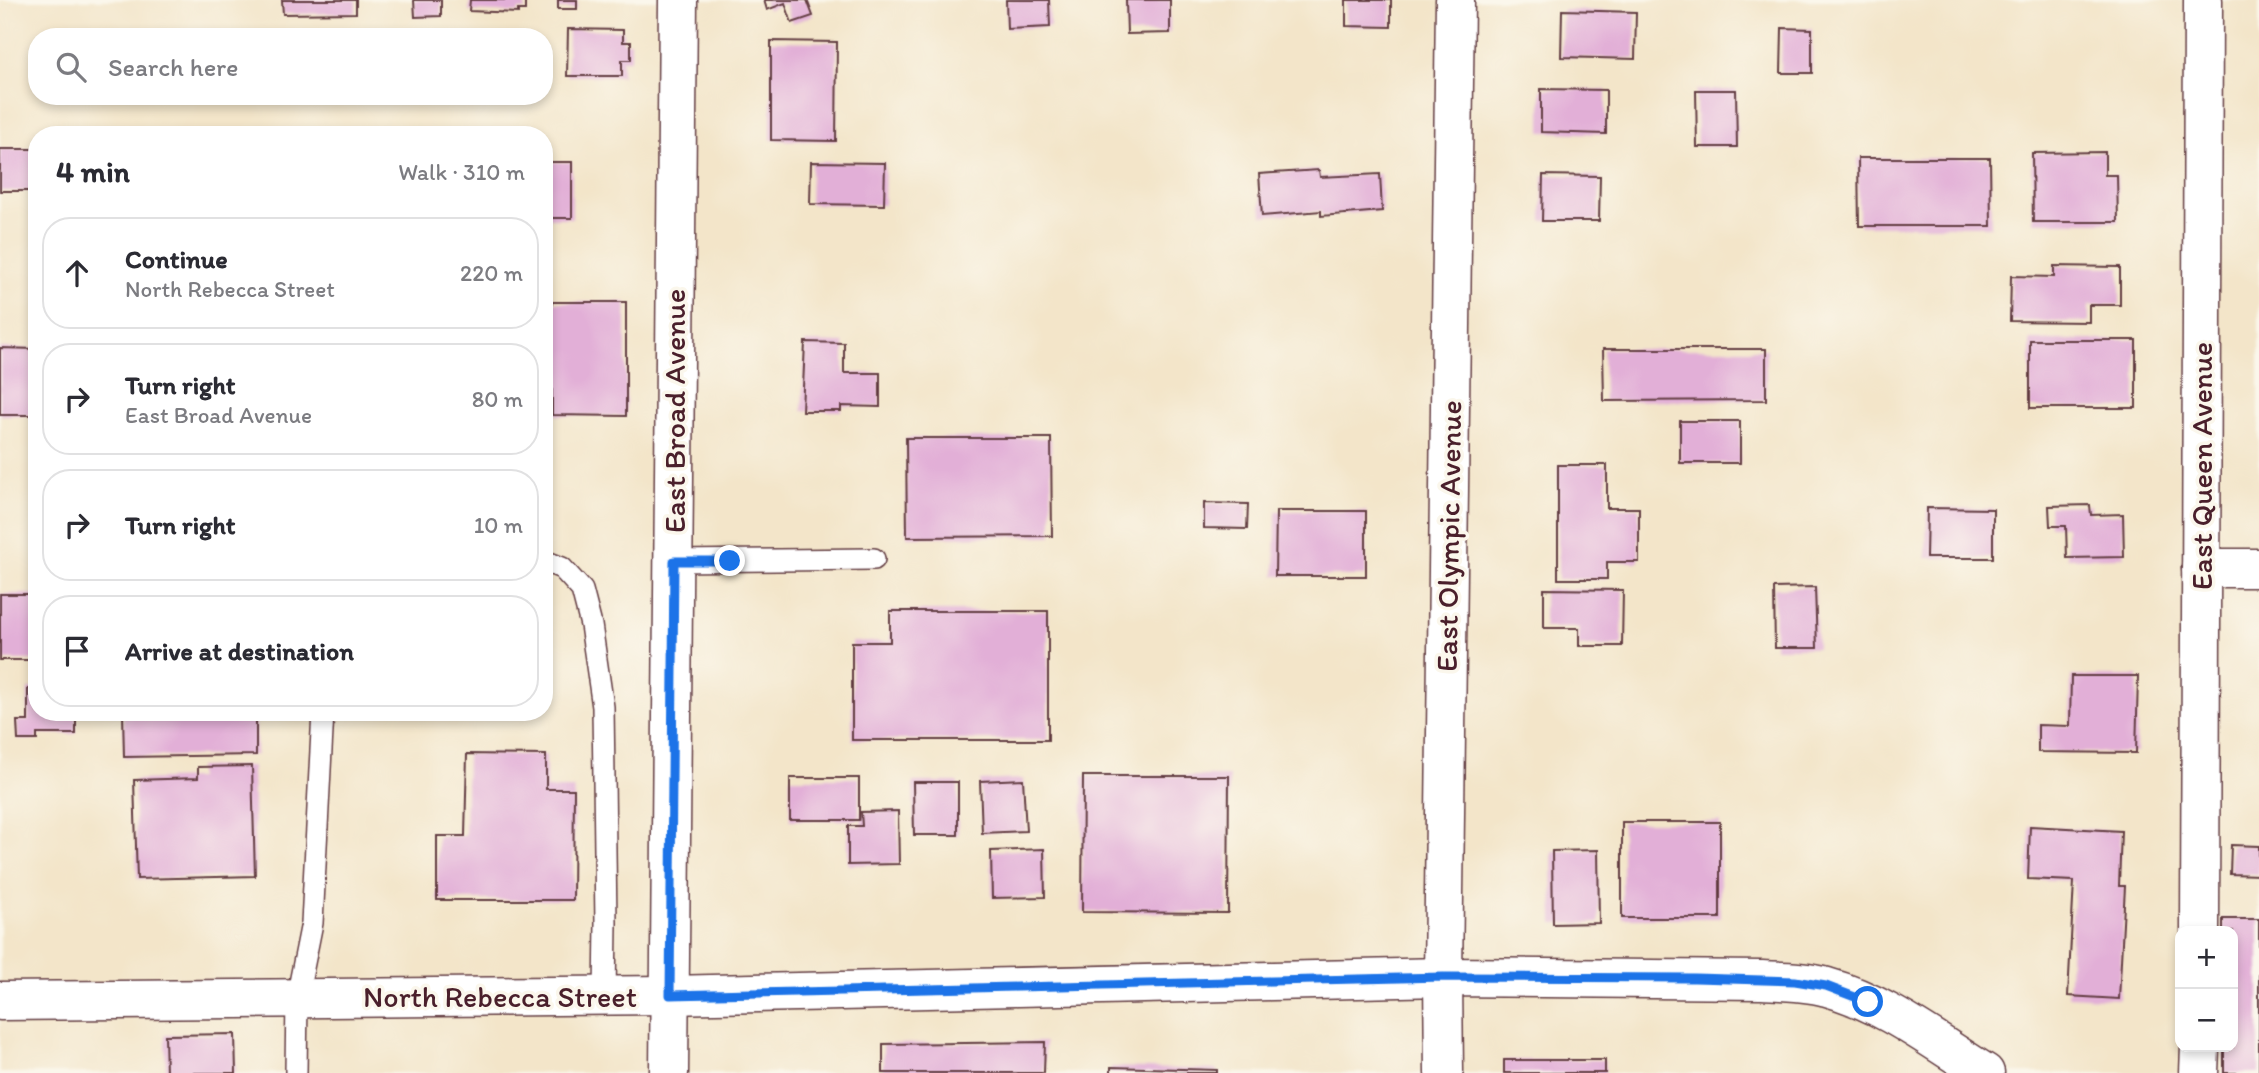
<!DOCTYPE html>
<meta charset="utf-8">
<style>
body{margin:0;font-family:Itim,sans-serif;background:#f2f2f3;color:#2b2b33}
.controls{position:absolute;right:21px;bottom:21px;display:grid;overflow:hidden;border-radius:14px;box-shadow:0 4px 10px #0003}
.controls button{width:63px;height:63px;display:grid;place-items:center;padding:0;border:0;border-bottom:2px solid #e1e1e2;background:#fff;color:#2b2b33;font:35px sans-serif}
.stop{position:absolute;width:21px;height:21px;margin:-16px;border:5px solid #1a73e8;border-radius:50%;background:#fff}
.stop.end{background:#1a73e8;border-color:#fff;box-shadow:0 2px 7px #0008}
.list{margin:0;padding:0;list-style:none}
h2{display:flex;justify-content:space-between;align-items:center;height:91px;margin:0;padding:0 28px;font-size:30px}
h2 small{font-size:23px;font-weight:400;color:#7c7c81}
.list li{display:grid;grid-template-columns:46px 1fr auto;gap:21px;align-items:center;box-sizing:border-box;height:112px;margin:0 14px 14px;padding:0 14px;border:2px solid #e1e1e2;border-radius:28px}
.list b{display:block;font-size:26px;white-space:nowrap}
.list p{margin:0;font-size:23px;white-space:nowrap;color:#7c7c81}
.list em{font-size:23px;font-style:normal;color:#7c7c81}
.icon{flex:none;width:38px;height:38px;fill:none;stroke:currentColor;stroke-width:2;stroke-linecap:round;stroke-linejoin:round}
.map{position:relative;flex:none;width:2259px;height:1073px;overflow:hidden}
.search{position:absolute;background:#fff;box-shadow:0 4px 10px #0003;left:28px;top:28px;width:525px;height:77px;display:flex;align-items:center;gap:18px;box-sizing:border-box;padding:0 24px;border-radius:28px;color:#7c7c81;font-size:26px}
.panel{position:absolute;background:#fff;box-shadow:0 4px 10px #0003;left:28px;top:126px;width:525px;height:595px;border-radius:28px}
.map>svg:first-child{display:block}
.building{fill:#e2afd7}
.lines{fill:none;stroke-linecap:round;stroke-linejoin:round}
.lane-casing{stroke:#633d43;stroke-width:24}
.street-casing{stroke:#633d43;stroke-width:41}
.lane{stroke:#fff;stroke-width:21}
.street{stroke:#fff;stroke-width:38}
.route{stroke:#1a73e8;stroke-width:9}
.labels{text-anchor:middle;stroke-width:7;stroke-linejoin:round;paint-order:stroke}
.street-label{font-size:30px;fill:#4a1f2b;stroke:#fbf7ec}
</style>
<div class="map">
<svg width="2259" height="1073" viewBox="0 0 2259 1073">
<rect width="100%" height="100%" fill="#fbf7ec"/>
<filter id="ink" filterUnits="userSpaceOnUse"><feTurbulence type="fractalNoise" baseFrequency=".0143" numOctaves="2"/><feDisplacementMap in="SourceGraphic" scale="14" xChannelSelector="R" yChannelSelector="G"/><feConvolveMatrix kernelMatrix="1 2 1 2 8 2 1 2 1" color-interpolation-filters="sRGB"/></filter>
<filter id="wash" filterUnits="userSpaceOnUse"><feTurbulence type="fractalNoise" baseFrequency=".00686" numOctaves="4" result="noise"/><feDisplacementMap in="SourceGraphic" scale="28" xChannelSelector="R" yChannelSelector="G"/><feGaussianBlur stdDeviation="1.57" result="paint"/><feColorMatrix in="noise" values="0 0 0 0 0 0 0 0 0 0 0 0 0 0 0 0 0 1.4 0 .05"/><feComposite in="paint" operator="in"/></filter>
<g filter="url(#wash)">
<rect width="100%" height="100%" fill="#f3e5c9"/>
<g id="blocks">
<g class="building">
<path d="M 282,0 L 356,0 L 356,13 L 283,14 Z"/>
<path d="M 414,0 L 441,0 L 441,16 L 415,17 Z"/>
<path d="M 470,0 L 525,0 L 525,10 L 518,10 L 518,13 L 469,11 Z"/>
<rect x="558" y="0" width="19" height="9"/>
<path d="M 764,0 L 807,0 L 813,16 L 792,23 L 785,3 L 767,10 Z"/>
<path d="M 1006,0 L 1049,0 L 1050,27 L 1007,29 Z"/>
<path d="M 1126,0 L 1170,0 L 1170,33 L 1127,34 Z"/>
<path d="M 1346,0 L 1391,0 L 1391,27 L 1346,26 Z"/>
<path d="M 1562,10 L 1636,12 L 1635,59 L 1561,57 Z"/>
<path d="M 1782,28 L 1812,29 L 1812,73 L 1781,73 Z"/>
<path d="M 568,29 L 623,30 L 623,42 L 631,42 L 631,60 L 622,60 L 622,76 L 567,76 Z"/>
<path d="M 771,41 L 837,42 L 836,141 L 771,140 Z"/>
<path d="M 1541,89 L 1606,90 L 1606,134 L 1541,132 Z"/>
<path d="M 1696,90 L 1736,90 L 1737,147 L 1697,147 Z"/>
<rect x="0" y="149" width="37" height="42"/>
<path d="M 2105,152 L 2105,175 L 2117,175 L 2118,222 L 2033,222 L 2032,153 Z"/>
<path d="M 1858,158 L 1990,158 L 1991,226 L 1859,226 Z"/>
<rect x="544" y="162" width="28" height="56"/>
<path d="M 811,162 L 885,163 L 884,205 L 810,204 Z"/>
<path d="M 1319,170 L 1320,177 L 1380,174 L 1382,211 L 1321,216 L 1321,211 L 1262,216 L 1259,174 Z"/>
<path d="M 1543,175 L 1600,176 L 1599,221 L 1542,221 Z"/>
<path d="M 2054,266 L 2120,267 L 2120,305 L 2089,305 L 2089,322 L 2010,321 L 2011,276 L 2054,277 Z"/>
<path d="M 552,302 L 626,302 L 626,416 L 552,415 Z"/>
<rect x="2030" y="340" width="106" height="68"/>
<path d="M 805,342 L 844,343 L 844,373 L 880,373 L 880,407 L 841,406 L 841,411 L 802,411 Z"/>
<path d="M 0,348 L 37,349 L 37,415 L 0,415 Z"/>
<path d="M 1603,349 L 1766,349 L 1766,400 L 1604,401 Z"/>
<rect x="1680" y="421" width="60" height="42"/>
<path d="M 906,438 L 1051,438 L 1052,536 L 907,537 Z"/>
<path d="M 1558,465 L 1607,465 L 1607,508 L 1639,508 L 1639,562 L 1607,562 L 1607,579 L 1558,579 Z"/>
<path d="M 1204,503 L 1248,504 L 1247,529 L 1204,528 Z"/>
<path d="M 2090,505 L 2091,515 L 2123,514 L 2124,557 L 2067,558 L 2066,526 L 2050,526 L 2049,506 Z"/>
<path d="M 1927,508 L 1993,509 L 1993,558 L 1926,558 Z"/>
<path d="M 1276,511 L 1366,511 L 1366,576 L 1275,576 Z"/>
<path d="M 1815,587 L 1817,648 L 1775,648 L 1774,588 Z"/>
<path d="M 1544,589 L 1623,590 L 1622,646 L 1579,646 L 1579,628 L 1544,628 Z"/>
<rect x="0" y="594" width="37" height="66"/>
<path d="M 890,611 L 1048,611 L 1048,740 L 852,740 L 852,642 L 890,642 Z"/>
<path d="M 2071,676 L 2138,676 L 2136,753 L 2038,752 L 2038,725 L 2070,726 Z"/>
<path d="M 28,689 L 37,689 L 37,712 L 76,712 L 76,734 L 37,734 L 37,740 L 18,740 L 17,721 L 28,721 Z"/>
<path d="M 123,712 L 256,712 L 256,755 L 124,757 Z"/>
<path d="M 467,754 L 546,755 L 546,789 L 574,789 L 573,900 L 437,900 L 437,836 L 465,836 Z"/>
<path d="M 252,766 L 255,876 L 137,879 L 134,780 L 198,778 L 198,767 Z"/>
<path d="M 1083,776 L 1229,776 L 1228,913 L 1082,912 Z"/>
<rect x="790" y="778" width="69" height="42"/>
<path d="M 1023,779 L 1026,831 L 982,833 L 980,781 Z"/>
<path d="M 913,782 L 958,782 L 958,835 L 914,835 Z"/>
<path d="M 898,811 L 899,864 L 848,865 L 848,826 L 862,826 L 861,812 Z"/>
<rect x="1622" y="822" width="98" height="96"/>
<path d="M 2030,826 L 2121,831 L 2119,886 L 2125,886 L 2119,999 L 2068,996 L 2074,881 L 2028,879 Z"/>
<path d="M 2231,845 L 2259,846 L 2259,875 L 2230,874 Z"/>
<path d="M 1044,849 L 1045,897 L 992,898 L 991,851 Z"/>
<path d="M 1598,850 L 1599,923 L 1553,924 L 1552,851 Z"/>
<path d="M 2223,919 L 2259,919 L 2259,1073 L 2224,1073 L 2224,1047 L 2233,1047 L 2233,931 L 2223,931 Z"/>
<path d="M 235,1034 L 236,1073 L 166,1073 L 165,1035 Z"/>
<path d="M 1045,1042 L 1044,1073 L 883,1073 L 883,1044 Z"/>
<rect x="1504" y="1060" width="101" height="13"/>
<path d="M 1111,1067 L 1217,1070 L 1217,1073 L 1111,1073 Z"/>
</g>
</g>
</g>
<g filter="url(#ink)">
<use href="#blocks" fill-opacity="0" stroke="#633d43" stroke-width="2"/>
<g class="lines">
<defs>
<g id="lane">
<path d="M 544,561 L 562,568 L 582,590 L 591,625 L 603,707 L 606,923 L 605,996"/>
<path d="M 674,561 L 874,559"/>
<path d="M 296,1073 L 297,998 L 312,923 L 323,712"/>
</g>
<g id="street">
<path d="M 2201,568 L 2259,568"/>
<path d="M 2200,931 L 2203,0"/>
<path d="M 0,1001 L 670,995 L 1443,977 L 1762,980 C 1784,981 1807,981 1827,987 C 1885,1003 1935,1042 1985,1073"/>
<path d="M 669,1073 L 678,0"/>
<path d="M 1444,1073 L 1443,977 L 1455,0"/>
<path d="M 2199,1073 L 2200,1047"/>
</g>
</defs>
<use href="#lane" class="lane-casing"/>
<use href="#street" class="street-casing"/>
<use href="#lane" class="lane"/>
<use href="#street" class="street"/>
</g>
</g>
<g class="lines" filter="url(#ink)">
<path class="route" d="M 730,561 L 674,561 L 670,995 L 1443,977 L 1695,978 L 1795,981 L 1826,986 L 1868,1002"/>
</g>
<g class="labels">
<g class="street-label">
<text transform="translate(675 411) rotate(-90)" y="10">East Broad Avenue</text>
<text transform="translate(2202 466) rotate(-90)" y="10">East Queen Avenue</text>
<text transform="translate(1449 536) rotate(-89)" y="10">East Olympic Avenue</text>
<text x="500" y="1007">North Rebecca Street</text>
</g>
</g>
</svg>
<div class="controls">
<button>+</button>
<button>−</button>
</div>
<div class="stop" style="left:1868px;top:1002px"></div>
<div class="stop end" style="left:730px;top:561px"></div>
<div class="search"><svg class="icon" aria-label="search" viewBox="0 0 24 24"><circle cx="10" cy="10" r="6"/><path d="M15 15l6 6"/></svg>Search here</div>
<section class="panel">
<h2>4 min<small>Walk · 310 m</small></h2>
<ul class="list">
<li><svg class="icon" aria-label="ahead" viewBox="0 0 24 24"><path d="M12 20V5M6 11l6-6 6 6"/></svg><div><b>Continue</b><p>North Rebecca Street</p></div><em>220 m</em></li>
<li><svg class="icon" aria-label="right" viewBox="0 0 24 24"><path d="M7 20v-9h11M14 6l5 5-5 5"/></svg><div><b>Turn right</b><p>East Broad Avenue</p></div><em>80 m</em></li>
<li><svg class="icon" aria-label="right" viewBox="0 0 24 24"><path d="M7 20v-9h11M14 6l5 5-5 5"/></svg><div><b>Turn right</b></div><em>10 m</em></li>
<li><svg class="icon" aria-label="arrive" viewBox="0 0 24 24"><path d="M6 21V4h12l-3 4 3 4H6"/></svg><div><b>Arrive at destination</b></div></li>
</ul>
</section>
</div>
